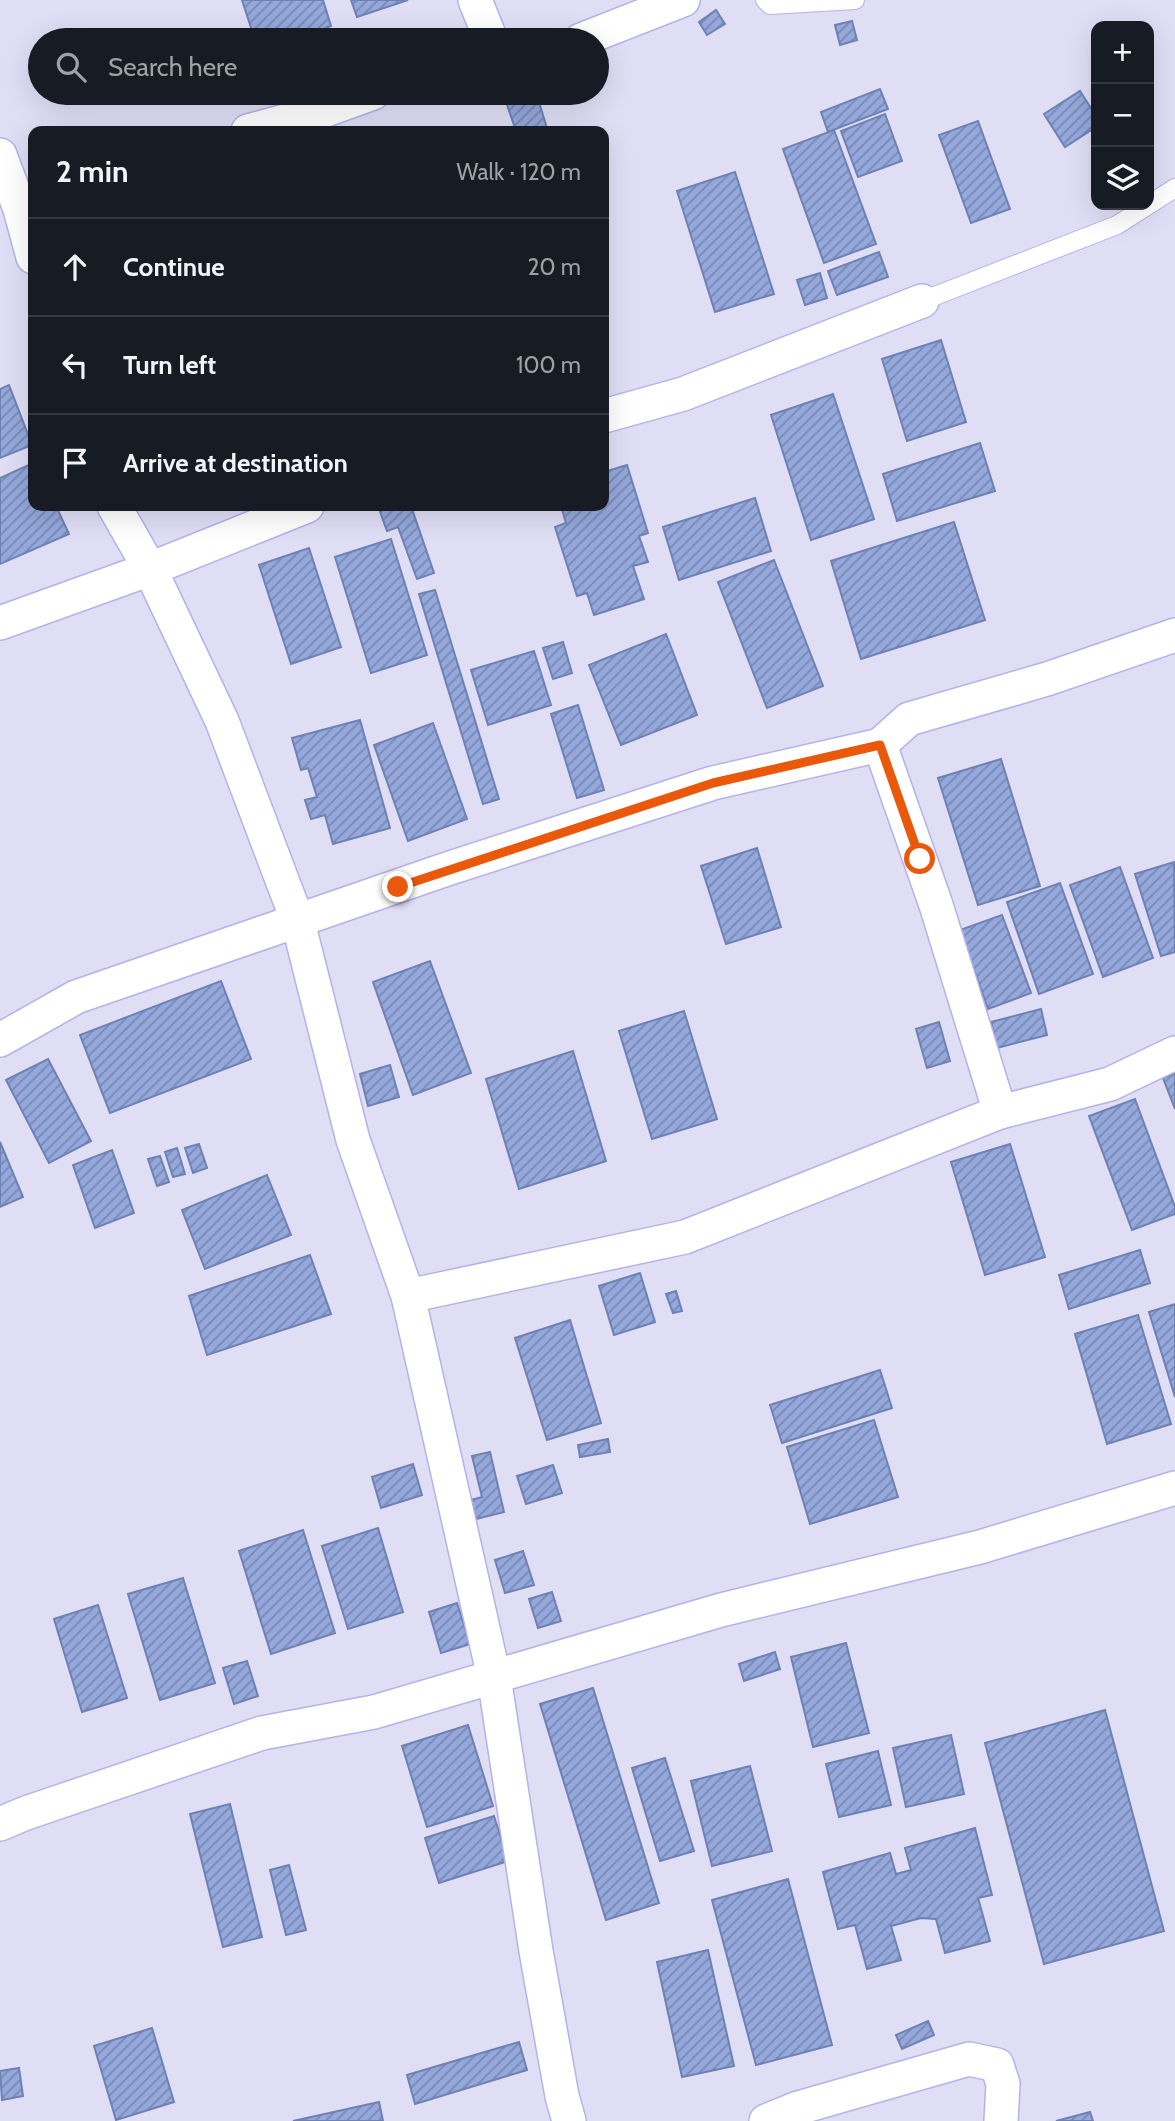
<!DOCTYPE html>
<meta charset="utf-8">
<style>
body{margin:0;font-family:Cabin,sans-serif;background:#20242c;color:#f1f3f6}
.controls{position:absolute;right:21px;top:21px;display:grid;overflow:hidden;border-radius:14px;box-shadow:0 7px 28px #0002}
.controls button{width:63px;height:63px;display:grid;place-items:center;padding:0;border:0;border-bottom:2px solid #363941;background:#171b24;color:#f1f3f6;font:35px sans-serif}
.stop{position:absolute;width:21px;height:21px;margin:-16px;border:5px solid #ea580c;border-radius:50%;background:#fff}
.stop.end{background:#ea580c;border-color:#fff;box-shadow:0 2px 7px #0008}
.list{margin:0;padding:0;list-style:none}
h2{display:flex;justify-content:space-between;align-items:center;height:91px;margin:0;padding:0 28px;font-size:30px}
h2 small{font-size:23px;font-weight:400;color:#9ea1a6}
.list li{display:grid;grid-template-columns:46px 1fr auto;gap:21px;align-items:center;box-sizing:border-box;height:98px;padding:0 28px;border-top:2px solid #363941}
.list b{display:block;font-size:26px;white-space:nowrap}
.list em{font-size:23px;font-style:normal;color:#9ea1a6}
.icon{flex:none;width:38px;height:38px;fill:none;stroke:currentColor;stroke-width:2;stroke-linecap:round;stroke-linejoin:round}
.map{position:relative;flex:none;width:1175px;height:2121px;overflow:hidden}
.search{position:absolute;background:#171b24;box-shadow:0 7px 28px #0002;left:28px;top:28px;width:581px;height:77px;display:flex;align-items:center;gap:18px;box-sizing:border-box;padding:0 24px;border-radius:38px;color:#9ea1a6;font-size:26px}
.panel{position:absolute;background:#171b24;box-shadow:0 7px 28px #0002;left:28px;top:126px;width:581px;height:385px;border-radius:14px}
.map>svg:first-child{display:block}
.building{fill:url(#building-hatch);stroke:#6f81b3;stroke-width:2}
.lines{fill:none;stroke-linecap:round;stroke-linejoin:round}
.service-casing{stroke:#b6b1e9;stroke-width:20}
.minor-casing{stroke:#b6b1e9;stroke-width:36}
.service{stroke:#fff;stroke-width:18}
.minor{stroke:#fff;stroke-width:33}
.route{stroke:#ea580c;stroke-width:9}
</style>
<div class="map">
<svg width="1175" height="2121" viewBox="0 0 1175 2121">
<defs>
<pattern id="building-hatch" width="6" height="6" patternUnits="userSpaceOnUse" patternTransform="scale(1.75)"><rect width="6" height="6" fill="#94a8dc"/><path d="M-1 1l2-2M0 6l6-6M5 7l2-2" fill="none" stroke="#7888b3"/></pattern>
</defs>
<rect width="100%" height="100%" fill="#dfdef5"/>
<g class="building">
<path d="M 242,0 L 323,0 L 331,26 L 294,40 L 255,40 Z"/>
<path d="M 351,0 L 408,0 L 357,17 Z"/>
<path d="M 716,10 L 725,24 L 707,35 L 699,22 Z"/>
<path d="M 852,21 L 857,40 L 840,45 L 835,25 Z"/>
<path d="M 880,89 L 888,109 L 828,132 L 821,112 Z"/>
<path d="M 1080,91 L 1096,116 L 1096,127 L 1065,147 L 1044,114 Z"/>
<path d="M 503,93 L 536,93 L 548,131 L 516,131 Z"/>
<path d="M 885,114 L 902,161 L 858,177 L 841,131 Z"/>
<path d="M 978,121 L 1010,209 L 971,223 L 939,135 Z"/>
<path d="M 834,130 L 876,244 L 824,263 L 783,149 Z"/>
<path d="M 735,172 L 774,294 L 715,312 L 677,191 Z"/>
<path d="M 879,252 L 888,277 L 837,295 L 828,271 Z"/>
<path d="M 820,273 L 827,298 L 805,305 L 797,280 Z"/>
<path d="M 941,340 L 966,422 L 907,441 L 882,359 Z"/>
<path d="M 9,385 L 32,445 L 0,458 L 0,389 Z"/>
<path d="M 833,394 L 874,519 L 811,540 L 771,415 Z"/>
<path d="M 980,443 L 995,491 L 897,521 L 883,474 Z"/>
<path d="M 33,463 L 33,506 L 56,506 L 69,534 L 0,564 L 0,478 Z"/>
<path d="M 627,465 L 648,533 L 639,536 L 648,562 L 633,566 L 644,599 L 594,615 L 587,593 L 577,596 L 555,527 L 566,523 L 561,506 L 604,506 L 604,472 Z"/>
<path d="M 755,498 L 771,551 L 679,580 L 663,527 Z"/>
<path d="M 378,506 L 411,506 L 434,573 L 417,579 L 398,527 L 387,531 Z"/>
<path d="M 954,522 L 985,620 L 861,659 L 831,561 Z"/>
<path d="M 391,539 L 427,655 L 371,673 L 335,557 Z"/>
<path d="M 309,548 L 341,647 L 291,664 L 259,565 Z"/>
<path d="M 774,560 L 823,686 L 767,708 L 718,582 Z"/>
<path d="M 435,590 L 499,799 L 483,804 L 419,594 Z"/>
<path d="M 666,634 L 697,715 L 621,745 L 589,665 Z"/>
<path d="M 563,642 L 572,673 L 553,679 L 543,648 Z"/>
<path d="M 534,651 L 551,705 L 488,725 L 471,670 Z"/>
<path d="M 578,705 L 604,790 L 577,798 L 551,714 Z"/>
<path d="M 360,720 L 390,828 L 333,844 L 325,815 L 311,819 L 305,800 L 317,797 L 308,768 L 301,770 L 292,738 Z"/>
<path d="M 433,723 L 467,819 L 408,841 L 374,745 Z"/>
<path d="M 1001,759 L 1040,886 L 978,905 L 938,778 Z"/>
<path d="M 757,848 L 781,927 L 726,944 L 701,866 Z"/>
<path d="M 1174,862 L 1175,952 L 1161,956 L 1135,874 Z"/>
<path d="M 1120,867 L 1153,958 L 1103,977 L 1070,885 Z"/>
<path d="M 1060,883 L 1093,974 L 1039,994 L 1007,902 Z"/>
<path d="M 1002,915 L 1031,993 L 988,1009 L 960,930 Z"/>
<path d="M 430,961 L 471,1073 L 413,1095 L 373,982 Z"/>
<path d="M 221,981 L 251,1059 L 110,1113 L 80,1035 Z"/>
<path d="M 1041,1009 L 1047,1035 L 997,1048 L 991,1022 Z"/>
<path d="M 684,1011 L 717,1119 L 652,1139 L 619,1031 Z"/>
<path d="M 939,1022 L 950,1061 L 927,1068 L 916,1029 Z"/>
<path d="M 573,1051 L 606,1161 L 519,1189 L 486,1079 Z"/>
<path d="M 48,1059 L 91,1141 L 49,1163 L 6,1080 Z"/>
<path d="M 390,1065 L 399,1097 L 368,1106 L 360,1074 Z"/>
<path d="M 1175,1073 L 1175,1109 L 1163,1078 Z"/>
<path d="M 1135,1099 L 1175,1207 L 1175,1214 L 1132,1230 L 1089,1116 Z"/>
<path d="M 0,1142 L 23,1197 L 0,1207 Z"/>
<path d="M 199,1144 L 207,1168 L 193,1173 L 185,1148 Z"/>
<path d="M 1010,1144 L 1045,1257 L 985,1275 L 951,1162 Z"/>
<path d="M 177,1148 L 185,1174 L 173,1177 L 165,1152 Z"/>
<path d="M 112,1150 L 134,1213 L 95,1228 L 73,1165 Z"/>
<path d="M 160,1156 L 169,1182 L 157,1186 L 148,1159 Z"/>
<path d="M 267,1175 L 291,1235 L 205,1269 L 182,1210 Z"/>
<path d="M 1140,1250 L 1150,1283 L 1069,1309 L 1059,1275 Z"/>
<path d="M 310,1255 L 331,1314 L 207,1355 L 189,1296 Z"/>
<path d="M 640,1273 L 655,1322 L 614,1335 L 599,1286 Z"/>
<path d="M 676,1291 L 682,1311 L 673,1313 L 666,1294 Z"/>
<path d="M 1175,1304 L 1175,1397 L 1149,1312 Z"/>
<path d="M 1138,1315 L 1171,1424 L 1107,1444 L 1075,1334 Z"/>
<path d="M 570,1320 L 601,1423 L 547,1440 L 515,1338 Z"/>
<path d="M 880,1370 L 892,1408 L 782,1443 L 770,1405 Z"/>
<path d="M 874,1420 L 898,1497 L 810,1524 L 787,1447 Z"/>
<path d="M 608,1439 L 610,1452 L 580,1457 L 578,1445 Z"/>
<path d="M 490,1452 L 504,1512 L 476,1519 L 471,1500 L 482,1497 L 472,1456 Z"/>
<path d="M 413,1464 L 422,1495 L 381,1508 L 372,1477 Z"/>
<path d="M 553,1465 L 562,1493 L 526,1504 L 517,1476 Z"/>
<path d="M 378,1528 L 403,1612 L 348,1629 L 322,1546 Z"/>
<path d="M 303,1530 L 335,1633 L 271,1654 L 239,1551 Z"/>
<path d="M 523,1551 L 534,1585 L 505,1593 L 495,1560 Z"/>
<path d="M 183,1578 L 215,1683 L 160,1700 L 128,1594 Z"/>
<path d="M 552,1592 L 561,1621 L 538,1628 L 529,1599 Z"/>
<path d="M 457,1603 L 470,1644 L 441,1653 L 429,1612 Z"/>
<path d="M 98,1605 L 127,1698 L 82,1712 L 54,1619 Z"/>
<path d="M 846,1643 L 869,1733 L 813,1747 L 791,1657 Z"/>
<path d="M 775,1652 L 780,1669 L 744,1681 L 739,1664 Z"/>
<path d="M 247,1661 L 258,1696 L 234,1704 L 223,1668 Z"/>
<path d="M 593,1688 L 659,1903 L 606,1920 L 540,1704 Z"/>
<path d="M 1105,1710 L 1164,1931 L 1044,1964 L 985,1743 Z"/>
<path d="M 468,1725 L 493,1806 L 427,1827 L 402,1746 Z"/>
<path d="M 951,1735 L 964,1794 L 906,1807 L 893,1748 Z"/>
<path d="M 878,1751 L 891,1805 L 839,1817 L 826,1764 Z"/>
<path d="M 665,1758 L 694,1851 L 660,1861 L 632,1768 Z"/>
<path d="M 750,1766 L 772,1851 L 712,1866 L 691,1781 Z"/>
<path d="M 230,1804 L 262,1937 L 223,1947 L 190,1814 Z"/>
<path d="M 494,1816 L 508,1861 L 439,1883 L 425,1838 Z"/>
<path d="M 975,1828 L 992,1895 L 978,1898 L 990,1941 L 945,1953 L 936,1919 L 921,1918 L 891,1926 L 901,1960 L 867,1969 L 855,1925 L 838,1929 L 823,1872 L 890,1853 L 896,1874 L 911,1870 L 905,1848 Z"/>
<path d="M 289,1865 L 306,1930 L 286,1935 L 270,1870 Z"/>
<path d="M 788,1879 L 832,2045 L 756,2065 L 712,1900 Z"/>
<path d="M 708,1950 L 734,2066 L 682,2077 L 657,1962 Z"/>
<path d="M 928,2021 L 934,2035 L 902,2049 L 896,2035 Z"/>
<path d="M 152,2028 L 174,2102 L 116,2120 L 94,2046 Z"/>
<path d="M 519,2042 L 527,2070 L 415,2104 L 407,2075 Z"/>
<path d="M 19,2068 L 23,2096 L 2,2100 L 0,2071 Z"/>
<path d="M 379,2102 L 383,2121 L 293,2121 Z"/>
<path d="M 1090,2112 L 1093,2121 L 1056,2121 Z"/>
</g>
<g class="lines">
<defs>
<g id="service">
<path d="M 765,0 L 770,5 L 855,0"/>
<path d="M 922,301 L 1117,225 L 1175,188"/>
</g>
<g id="minor">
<path d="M 475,0 L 491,40"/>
<path d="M 581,40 L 683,0"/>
<path d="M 248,131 L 326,110 L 373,93"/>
<path d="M 0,155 L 20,209 L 33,257"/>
<path d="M 604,416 L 683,394 L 922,301"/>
<path d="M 114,506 L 150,569 L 222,721 L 298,922 L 353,1140 L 408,1296 L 494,1677 L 536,1951 L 562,2096 L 569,2121"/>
<path d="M 0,623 L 150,569 L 307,506"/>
<path d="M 880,745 L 936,905 L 1000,1112"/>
<path d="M 0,1040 L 76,997 L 447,869 L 713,783 L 880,745 L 909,719 L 1047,679 L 1175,635"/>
<path d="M 408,1296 L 685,1237 L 1000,1112 L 1110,1084 L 1175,1053"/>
<path d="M 0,1824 L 26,1813 L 262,1733 L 374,1712 L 721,1610 L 980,1547 L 1175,1488"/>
<path d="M 766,2121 L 798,2108 L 969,2059 L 997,2065 L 1003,2084 L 1001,2121"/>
</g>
</defs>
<use href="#service" class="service-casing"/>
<use href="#minor" class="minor-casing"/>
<use href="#service" class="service"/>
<use href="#minor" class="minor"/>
</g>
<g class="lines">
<path class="route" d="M 398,887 L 713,783 L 880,745 L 920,859"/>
</g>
</svg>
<div class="controls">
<button>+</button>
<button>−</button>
<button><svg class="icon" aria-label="layers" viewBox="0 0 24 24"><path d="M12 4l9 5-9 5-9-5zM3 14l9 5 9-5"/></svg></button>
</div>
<div class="stop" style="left:920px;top:859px"></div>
<div class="stop end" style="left:398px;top:887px"></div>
<div class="search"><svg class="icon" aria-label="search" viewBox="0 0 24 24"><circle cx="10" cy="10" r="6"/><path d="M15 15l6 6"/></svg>Search here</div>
<section class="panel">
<h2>2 min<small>Walk · 120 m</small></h2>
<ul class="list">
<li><svg class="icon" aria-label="ahead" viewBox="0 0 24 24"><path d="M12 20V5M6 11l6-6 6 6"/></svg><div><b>Continue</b></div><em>20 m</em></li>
<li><svg class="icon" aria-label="left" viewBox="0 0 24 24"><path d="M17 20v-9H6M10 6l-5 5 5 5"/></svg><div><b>Turn left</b></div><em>100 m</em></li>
<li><svg class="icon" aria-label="arrive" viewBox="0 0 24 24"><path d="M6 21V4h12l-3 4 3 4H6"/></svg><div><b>Arrive at destination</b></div></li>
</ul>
</section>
</div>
